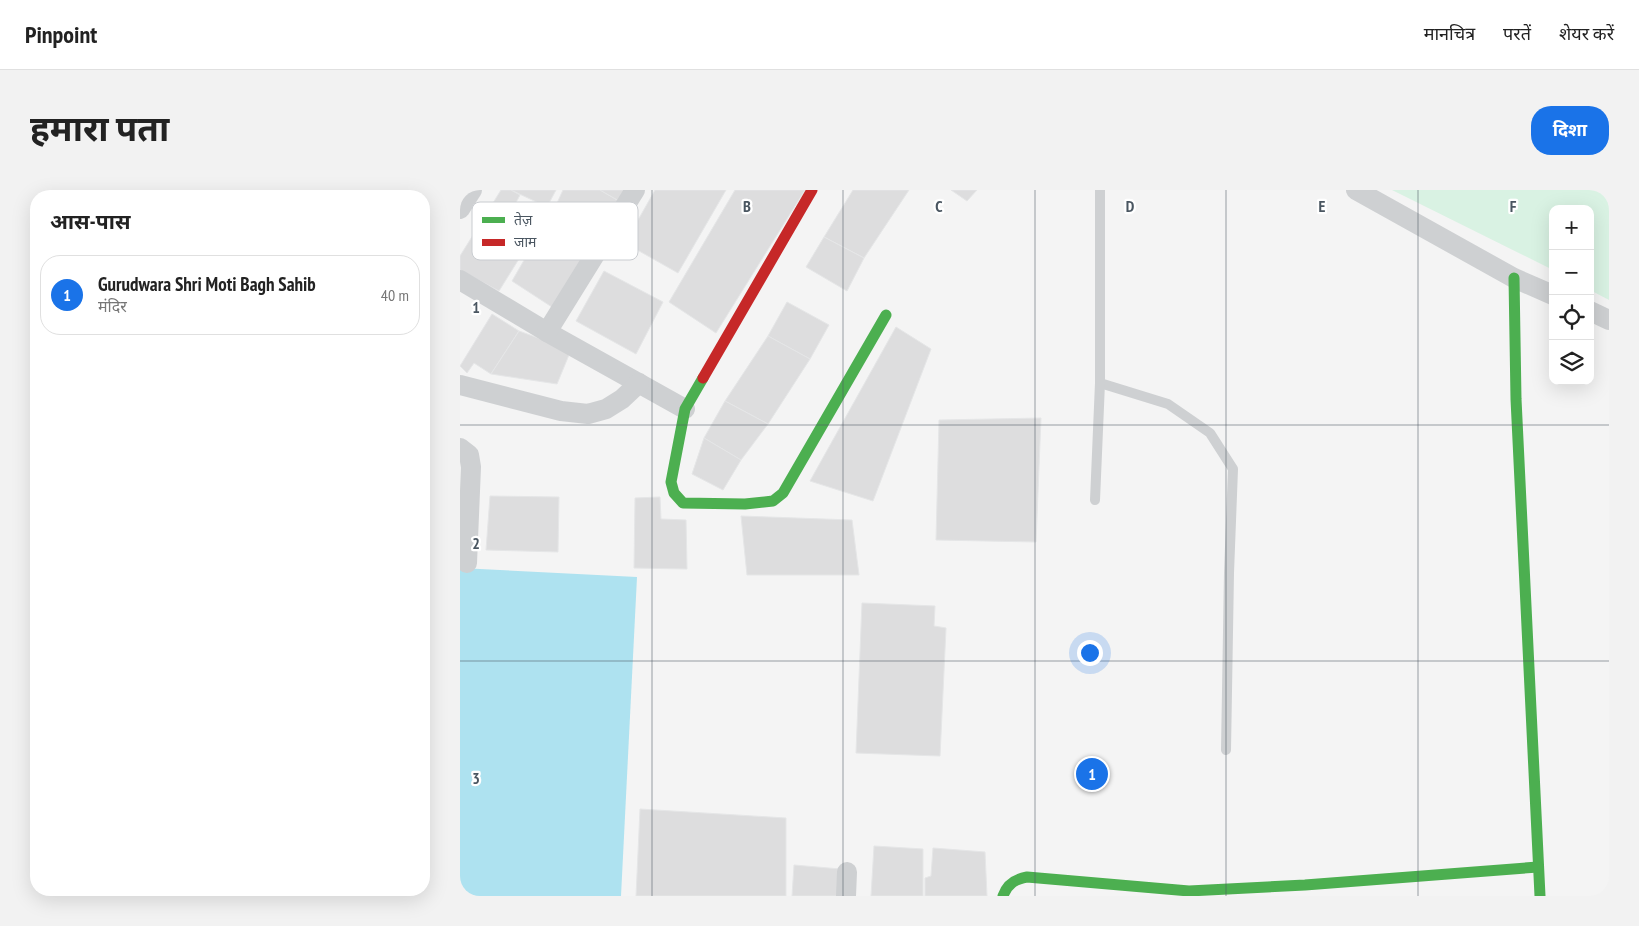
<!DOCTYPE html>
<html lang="hi">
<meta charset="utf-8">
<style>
body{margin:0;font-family:"PT Sans Narrow","Noto Sans Devanagari",sans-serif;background:#f2f2f2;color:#222}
.controls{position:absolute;right:15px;top:15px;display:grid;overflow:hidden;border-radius:10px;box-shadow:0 5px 20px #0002}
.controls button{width:45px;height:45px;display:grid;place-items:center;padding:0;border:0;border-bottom:1px solid #e0e0e0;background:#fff;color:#222;font:25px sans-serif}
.you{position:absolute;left:629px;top:462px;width:18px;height:18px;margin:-12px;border:4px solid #fff;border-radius:50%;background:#1a73e8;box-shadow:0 0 0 8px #1a73e833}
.badge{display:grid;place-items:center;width:32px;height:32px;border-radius:50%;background:#1a73e8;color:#fff;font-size:16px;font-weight:700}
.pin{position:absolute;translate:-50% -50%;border:2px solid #fff;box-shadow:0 1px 5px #0006}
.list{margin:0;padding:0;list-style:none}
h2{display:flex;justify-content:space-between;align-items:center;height:65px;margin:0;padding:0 20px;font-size:21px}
h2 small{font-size:16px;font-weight:400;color:#767676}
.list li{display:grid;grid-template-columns:32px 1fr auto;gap:15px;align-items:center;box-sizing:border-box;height:80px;margin:0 10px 10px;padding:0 10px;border:1px solid #e0e0e0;border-radius:20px}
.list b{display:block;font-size:19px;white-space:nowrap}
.list p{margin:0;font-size:16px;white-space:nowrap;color:#767676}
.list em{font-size:16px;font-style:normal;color:#767676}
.icon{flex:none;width:28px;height:28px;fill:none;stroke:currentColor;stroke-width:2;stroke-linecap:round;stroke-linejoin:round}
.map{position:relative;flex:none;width:1149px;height:706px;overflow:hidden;border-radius:20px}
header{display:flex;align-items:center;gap:30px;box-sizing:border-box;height:70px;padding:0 25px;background:#fff;border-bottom:1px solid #e0e0e0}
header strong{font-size:24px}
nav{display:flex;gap:28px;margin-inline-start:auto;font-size:18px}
.intro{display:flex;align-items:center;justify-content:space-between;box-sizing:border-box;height:120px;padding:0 30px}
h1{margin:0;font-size:35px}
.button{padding:12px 22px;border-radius:20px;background:#1a73e8;color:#fff;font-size:18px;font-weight:700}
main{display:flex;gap:30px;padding:0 30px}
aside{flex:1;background:#fff;border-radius:20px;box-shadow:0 5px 20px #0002}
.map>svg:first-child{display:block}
.green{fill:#d9f2e3}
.water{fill:#aee2f0}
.building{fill:#ddddde;stroke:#e5e6e7}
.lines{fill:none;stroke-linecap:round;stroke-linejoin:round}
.lane{stroke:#ced0d2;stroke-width:10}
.street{stroke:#ced0d2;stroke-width:20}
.fast{stroke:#4caf50;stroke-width:11}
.jam{stroke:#c62828;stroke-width:11}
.grid{fill:none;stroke:#4a5661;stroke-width:1;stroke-opacity:0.55}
.key{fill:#fff;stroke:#c9ccd0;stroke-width:1}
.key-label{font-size:14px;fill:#4a5661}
.grid-label{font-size:16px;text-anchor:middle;font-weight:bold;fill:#4a5661;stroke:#fff;stroke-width:4.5;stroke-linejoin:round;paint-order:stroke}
</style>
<header>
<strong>Pinpoint</strong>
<nav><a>मानचित्र</a><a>परतें</a><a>शेयर करें</a></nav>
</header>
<div class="intro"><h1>हमारा पता</h1><a class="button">दिशा</a></div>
<main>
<aside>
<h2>आस-पास<small></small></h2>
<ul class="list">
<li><span class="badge">1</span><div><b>Gurudwara Shri Moti Bagh Sahib</b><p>मंदिर</p></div><em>40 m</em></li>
</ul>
</aside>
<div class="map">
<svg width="1149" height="706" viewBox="0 0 1149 706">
<rect width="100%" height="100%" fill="#f4f4f4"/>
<path class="green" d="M 932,0 L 1149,0 L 1149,110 L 1130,100 L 1130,19 L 1093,19 L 1093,80 Z"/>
<path class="water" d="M 0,378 L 177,387 L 161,706 L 0,706 Z"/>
<g class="building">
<path d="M 41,0 L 51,0 L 60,5 L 51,22 L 77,40 L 39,101 L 0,80 L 0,66 Z"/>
<path d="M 51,0 L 96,0 L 87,17 Z"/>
<path d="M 103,0 L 140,0 L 159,11 L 138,50 L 117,42 L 124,29 L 97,13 Z"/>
<path d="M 140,0 L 165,0 L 159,11 Z"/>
<path d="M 195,0 L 266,0 L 218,83 L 165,53 Z"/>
<path d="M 275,0 L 345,0 L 256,143 L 209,112 Z"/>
<path d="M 393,0 L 449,0 L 404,68 L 364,47 Z"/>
<path d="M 491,0 L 517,0 L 507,11 Z"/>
<path d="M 97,13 L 124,29 L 117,42 L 138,50 L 95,119 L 52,91 Z"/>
<path d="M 364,47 L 404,68 L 387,101 L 346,77 Z"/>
<path d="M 144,81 L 203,112 L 176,164 L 116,131 Z"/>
<path d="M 327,112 L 369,135 L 350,169 L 308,146 Z"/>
<path d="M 32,124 L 59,141 L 31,184 L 14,173 L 7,183 L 0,176 Z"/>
<path d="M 436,137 L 471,159 L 413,311 L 350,291 Z"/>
<path d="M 59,141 L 111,160 L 97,194 L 31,184 Z"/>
<path d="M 308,146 L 350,169 L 308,234 L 265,211 Z"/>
<path d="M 265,211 L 308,234 L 281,270 L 244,248 Z"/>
<path d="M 581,228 L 576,352 L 476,350 L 479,230 Z"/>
<path d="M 244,248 L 281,270 L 263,300 L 232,284 Z"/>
<path d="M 30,306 L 99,307 L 98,362 L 26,360 Z"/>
<path d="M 200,307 L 201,329 L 226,330 L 227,379 L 174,378 L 175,308 Z"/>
<path d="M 281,326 L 392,330 L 399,385 L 287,385 Z"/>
<path d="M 402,413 L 475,416 L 474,436 L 486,438 L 480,566 L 396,563 Z"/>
<path d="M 180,619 L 326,628 L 326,706 L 176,706 Z"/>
<path d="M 414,656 L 463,659 L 463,706 L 411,706 Z"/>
<path d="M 473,658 L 525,662 L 527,706 L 465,706 L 465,688 L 471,686 Z"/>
<path d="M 334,675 L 380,679 L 380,706 L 332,706 Z"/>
</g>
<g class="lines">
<g class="lane">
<path d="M 640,193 L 708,214 L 750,243 L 773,279 L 769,383 L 766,560"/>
<path d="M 635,310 L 640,193 L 640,0"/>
</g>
<g class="street">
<path d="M 896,0 L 1054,88 L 1093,105"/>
<path d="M 0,19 L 12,0"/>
<path d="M 0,90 L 87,142 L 225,219"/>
<path d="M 1130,121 L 1149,130"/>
<path d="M 87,142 L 175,0"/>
<path d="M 0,195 L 101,221 L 128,224 L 146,219 L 162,209 L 179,193"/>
<path d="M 0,258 L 9,265 L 11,277 L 7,373"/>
<path d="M 386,706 L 387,682"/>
</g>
<g class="fast">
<path d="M 1054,88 L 1056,209 L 1080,706"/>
<path d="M 243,188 L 225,219 L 211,292 L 214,303 L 223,313 L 285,314 L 313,311 L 323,303 L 426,125"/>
<path d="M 543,706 C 547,694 555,689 567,687 L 729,701 L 845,695 L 1078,677"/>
</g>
<path class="jam" d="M 243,188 L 352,0"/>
</g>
<path class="grid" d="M 192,0 L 192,706M 383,0 L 383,706M 575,0 L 575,706M 766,0 L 766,706M 958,0 L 958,706M 0,235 L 1149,235M 0,471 L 1149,471"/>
<rect x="12" y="12" width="166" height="58" rx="8" class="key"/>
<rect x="22" y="27" width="23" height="6" fill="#4caf50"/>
<rect x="22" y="49" width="23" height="7" fill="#c62828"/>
<g class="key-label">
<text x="54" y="35">तेज़</text>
<text x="54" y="57">जाम</text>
</g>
<g class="grid-label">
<text x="287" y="22">B</text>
<text x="479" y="22">C</text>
<text x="670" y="22">D</text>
<text x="862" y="22">E</text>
<text x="1053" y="22">F</text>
<text x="16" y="123">1</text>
<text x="16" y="359">2</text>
<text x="16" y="594">3</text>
</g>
</svg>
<div class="controls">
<button>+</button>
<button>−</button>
<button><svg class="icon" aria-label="locate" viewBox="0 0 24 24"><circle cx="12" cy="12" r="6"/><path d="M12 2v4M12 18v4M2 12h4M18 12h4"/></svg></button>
<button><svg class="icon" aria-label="layers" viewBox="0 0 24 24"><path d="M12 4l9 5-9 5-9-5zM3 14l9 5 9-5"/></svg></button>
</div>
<div class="you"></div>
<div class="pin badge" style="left:632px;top:584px">1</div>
</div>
</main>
